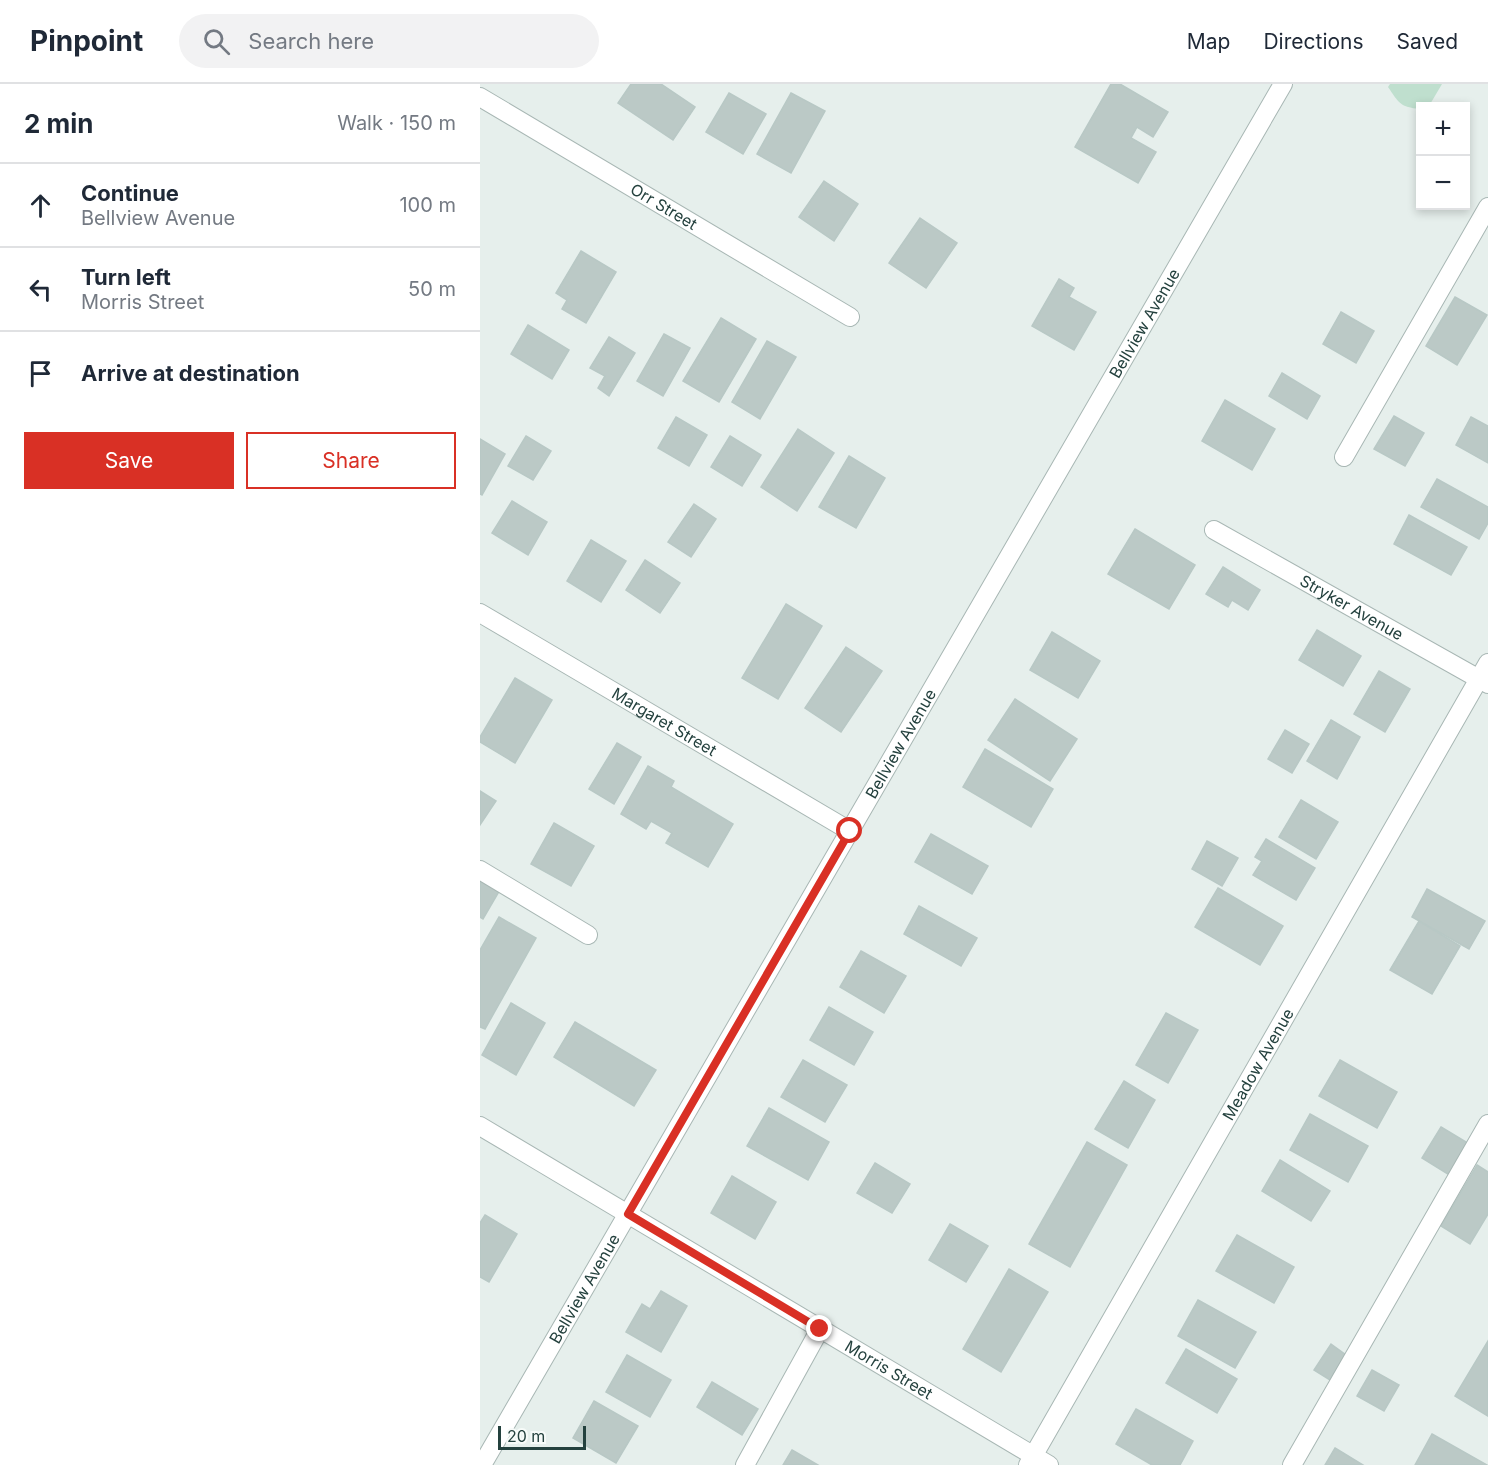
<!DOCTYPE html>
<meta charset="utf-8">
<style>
body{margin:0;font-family:Inter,sans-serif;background:#f2f2f3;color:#1f2937}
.controls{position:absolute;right:18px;top:18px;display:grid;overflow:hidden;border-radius:0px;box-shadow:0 3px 9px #0003}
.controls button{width:54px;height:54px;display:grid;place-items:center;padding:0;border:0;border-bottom:2px solid #e0e1e3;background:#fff;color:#1f2937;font:30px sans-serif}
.scale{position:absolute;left:18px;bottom:15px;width:88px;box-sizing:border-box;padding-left:6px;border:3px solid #24413e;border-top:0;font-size:16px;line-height:21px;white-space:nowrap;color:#24413e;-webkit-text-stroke:4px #f7fbf9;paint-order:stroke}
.stop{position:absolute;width:18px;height:18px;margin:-14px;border:4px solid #d93025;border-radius:50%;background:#fff}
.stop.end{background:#d93025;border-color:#fff;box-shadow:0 2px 6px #0008}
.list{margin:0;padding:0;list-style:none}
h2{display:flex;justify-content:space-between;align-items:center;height:78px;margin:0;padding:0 24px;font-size:26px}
h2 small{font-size:20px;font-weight:400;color:#747a83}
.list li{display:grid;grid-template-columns:39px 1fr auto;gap:18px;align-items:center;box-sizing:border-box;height:84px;padding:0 24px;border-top:2px solid #e0e1e3}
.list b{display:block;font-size:22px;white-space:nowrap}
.list p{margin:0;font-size:20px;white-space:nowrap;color:#747a83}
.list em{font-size:20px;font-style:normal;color:#747a83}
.actions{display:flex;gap:12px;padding:18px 24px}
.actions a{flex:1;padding:14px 0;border:2px solid #d93025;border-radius:0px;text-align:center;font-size:21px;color:#d93025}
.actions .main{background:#d93025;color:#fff}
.icon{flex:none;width:33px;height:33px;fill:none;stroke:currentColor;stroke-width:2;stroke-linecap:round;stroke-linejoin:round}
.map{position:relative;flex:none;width:1008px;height:1381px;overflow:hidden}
header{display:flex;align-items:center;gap:36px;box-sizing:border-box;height:84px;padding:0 30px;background:#fff;border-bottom:2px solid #e0e1e3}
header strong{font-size:28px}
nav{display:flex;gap:33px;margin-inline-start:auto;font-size:21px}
.search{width:420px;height:54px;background:#f2f2f3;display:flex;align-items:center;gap:15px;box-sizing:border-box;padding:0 21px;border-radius:33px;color:#747a83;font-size:22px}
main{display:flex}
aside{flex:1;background:#fff}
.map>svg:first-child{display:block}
.green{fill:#bfdfce}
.building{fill:#bbc9c6;stroke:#b8c8c5;stroke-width:1.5}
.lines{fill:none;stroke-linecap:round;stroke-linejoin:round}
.minor-casing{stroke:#a8b7b4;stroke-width:20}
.minor{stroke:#fff;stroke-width:18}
.route{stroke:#d93025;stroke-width:8}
.labels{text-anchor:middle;stroke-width:6;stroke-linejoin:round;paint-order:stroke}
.street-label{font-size:16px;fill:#24413e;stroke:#f7fbf9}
</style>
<header>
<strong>Pinpoint</strong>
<div class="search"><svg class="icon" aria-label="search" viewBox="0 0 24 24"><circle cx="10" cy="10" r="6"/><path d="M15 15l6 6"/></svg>Search here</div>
<nav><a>Map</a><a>Directions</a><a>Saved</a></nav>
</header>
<main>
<aside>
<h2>2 min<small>Walk · 150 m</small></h2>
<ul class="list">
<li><svg class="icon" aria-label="ahead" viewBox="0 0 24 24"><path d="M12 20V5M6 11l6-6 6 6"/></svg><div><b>Continue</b><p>Bellview Avenue</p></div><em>100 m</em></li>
<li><svg class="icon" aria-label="left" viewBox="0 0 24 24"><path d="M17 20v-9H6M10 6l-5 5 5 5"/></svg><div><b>Turn left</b><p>Morris Street</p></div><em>50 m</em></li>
<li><svg class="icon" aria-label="arrive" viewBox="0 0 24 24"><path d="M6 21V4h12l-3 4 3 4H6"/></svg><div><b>Arrive at destination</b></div></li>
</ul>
<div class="actions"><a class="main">Save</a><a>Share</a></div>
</aside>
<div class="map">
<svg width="1008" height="1381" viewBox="0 0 1008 1381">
<rect width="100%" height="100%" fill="#e6efec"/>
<path class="green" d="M 910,0 L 962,0 L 949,22 L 940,22 L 940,25 C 920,23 919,19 908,3 Z"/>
<g class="building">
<path d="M 151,0 L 181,0 L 215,23 L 193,56 L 138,19 Z"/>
<path d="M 631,0 L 640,0 L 688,28 L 673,53 L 657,43 L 651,54 L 676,68 L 658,99 L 595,63 Z"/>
<path d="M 249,9 L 286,30 L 263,70 L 226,48 Z"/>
<path d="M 311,9 L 345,27 L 311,89 L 277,70 Z"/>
<path d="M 344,97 L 378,120 L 354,157 L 319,133 Z"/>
<path d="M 440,134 L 477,159 L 446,204 L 409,179 Z"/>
<path d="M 101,167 L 136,188 L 106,239 L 82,225 L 87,216 L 76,209 Z"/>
<path d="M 579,195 L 594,204 L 589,213 L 616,228 L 594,266 L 552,242 Z"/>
<path d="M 975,213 L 1007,231 L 977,281 L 946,262 Z"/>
<path d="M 861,228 L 894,247 L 876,279 L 843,260 Z"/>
<path d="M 241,234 L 276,255 L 239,318 L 203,297 Z"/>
<path d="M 48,241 L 89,266 L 72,295 L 31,270 Z"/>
<path d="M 184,250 L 210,264 L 183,312 L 157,297 Z"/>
<path d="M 129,253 L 155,269 L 129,312 L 118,304 L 125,292 L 110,284 Z"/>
<path d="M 287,257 L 316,273 L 280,335 L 252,318 Z"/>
<path d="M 802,289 L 840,312 L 827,335 L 789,312 Z"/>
<path d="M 745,316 L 795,345 L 772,386 L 722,357 Z"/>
<path d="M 914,332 L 944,349 L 925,382 L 894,365 Z"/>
<path d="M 196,333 L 227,351 L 209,382 L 178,364 Z"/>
<path d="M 991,333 L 1008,342 L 1008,379 L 976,361 Z"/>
<path d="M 318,345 L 354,369 L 317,427 L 281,403 Z"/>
<path d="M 46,352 L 71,367 L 53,396 L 28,382 Z"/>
<path d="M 250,352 L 281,371 L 262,402 L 231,383 Z"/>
<path d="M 0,355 L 25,370 L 2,411 L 0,410 Z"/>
<path d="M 369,372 L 405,394 L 376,444 L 339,423 Z"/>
<path d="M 957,395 L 1008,423 L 1008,439 L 999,455 L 941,423 Z"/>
<path d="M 32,417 L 67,438 L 48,471 L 12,449 Z"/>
<path d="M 214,420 L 236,435 L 211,473 L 188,458 Z"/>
<path d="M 929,431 L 987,463 L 971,491 L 914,460 Z"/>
<path d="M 655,445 L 715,481 L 689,525 L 628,490 Z"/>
<path d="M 111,456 L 146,477 L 121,518 L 87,497 Z"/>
<path d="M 165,476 L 200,499 L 180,529 L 146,506 Z"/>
<path d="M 743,483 L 780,506 L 768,526 L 752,516 L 748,523 L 726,510 Z"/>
<path d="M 306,520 L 342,542 L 298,615 L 262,594 Z"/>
<path d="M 837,546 L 881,572 L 863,602 L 819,576 Z"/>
<path d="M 572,548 L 620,577 L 598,614 L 550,586 Z"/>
<path d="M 366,563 L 402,587 L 361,648 L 325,624 Z"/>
<path d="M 899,587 L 930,605 L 905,648 L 874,630 Z"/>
<path d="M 35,594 L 72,616 L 35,679 L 0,658 L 0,653 Z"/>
<path d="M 535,615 L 597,655 L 570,697 L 508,656 Z"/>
<path d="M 851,636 L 880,653 L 857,695 L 827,677 Z"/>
<path d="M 805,646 L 829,660 L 812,689 L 788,675 Z"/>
<path d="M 137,659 L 161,673 L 134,720 L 109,705 Z"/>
<path d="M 505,665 L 573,705 L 551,743 L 483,703 Z"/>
<path d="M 168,682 L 194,697 L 191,703 L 253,740 L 228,783 L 186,759 L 192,749 L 171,737 L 166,745 L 141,730 Z"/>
<path d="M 0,707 L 16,717 L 0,741 Z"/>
<path d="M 821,716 L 858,738 L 836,775 L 799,753 Z"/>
<path d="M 74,739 L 114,762 L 91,802 L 51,780 Z"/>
<path d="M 451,750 L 508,782 L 492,810 L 435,778 Z"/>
<path d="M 786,755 L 835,784 L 816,816 L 773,791 L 782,777 L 775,773 Z"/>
<path d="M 727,757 L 758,774 L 742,802 L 712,785 Z"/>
<path d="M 0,792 L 21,804 L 3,835 L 0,833 Z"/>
<path d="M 738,804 L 803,842 L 780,881 L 715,843 Z"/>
<path d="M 947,805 L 1005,837 L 989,865 L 932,833 Z"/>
<path d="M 439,822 L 497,854 L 481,882 L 424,850 Z"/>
<path d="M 19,833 L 56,854 L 5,945 L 0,943 L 0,866 Z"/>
<path d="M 939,837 L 980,862 L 952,910 L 910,886 Z"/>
<path d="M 381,867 L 426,892 L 404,929 L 360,903 Z"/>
<path d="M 31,919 L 65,939 L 36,991 L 2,971 Z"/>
<path d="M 349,923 L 393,948 L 374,981 L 330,956 Z"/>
<path d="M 686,929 L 718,946 L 688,999 L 656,981 Z"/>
<path d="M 95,938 L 176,986 L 154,1022 L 74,973 Z"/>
<path d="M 323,976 L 367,1001 L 345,1038 L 301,1013 Z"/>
<path d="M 860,976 L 917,1008 L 897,1044 L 839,1012 Z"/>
<path d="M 644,997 L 675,1016 L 648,1064 L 615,1045 Z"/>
<path d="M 289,1024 L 349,1058 L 328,1096 L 267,1062 Z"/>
<path d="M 830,1030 L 888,1062 L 868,1098 L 810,1066 Z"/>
<path d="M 961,1043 L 991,1061 L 971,1092 L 942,1074 Z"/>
<path d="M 607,1058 L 647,1081 L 590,1183 L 549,1160 Z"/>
<path d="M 800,1076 L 850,1107 L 831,1137 L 782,1107 Z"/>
<path d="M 395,1079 L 430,1100 L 412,1129 L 377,1109 Z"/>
<path d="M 997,1081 L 1008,1088 L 1008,1130 L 990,1160 L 961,1142 Z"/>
<path d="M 252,1092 L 296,1118 L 275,1155 L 231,1129 Z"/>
<path d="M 5,1131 L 37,1150 L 9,1198 L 0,1193 L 0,1139 Z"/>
<path d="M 470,1140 L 508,1162 L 486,1198 L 449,1176 Z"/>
<path d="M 757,1151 L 814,1183 L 794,1219 L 736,1187 Z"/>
<path d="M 529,1185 L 568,1208 L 521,1288 L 483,1265 Z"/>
<path d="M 181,1207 L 207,1222 L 181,1268 L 146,1248 L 162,1220 L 170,1225 Z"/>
<path d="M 718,1216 L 776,1248 L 755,1284 L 698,1252 Z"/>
<path d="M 1008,1257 L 1008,1332 L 975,1312 Z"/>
<path d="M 851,1260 L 866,1271 L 850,1296 L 834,1286 Z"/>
<path d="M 706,1265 L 757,1295 L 737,1329 L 686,1299 Z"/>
<path d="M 147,1271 L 191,1296 L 170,1333 L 126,1308 Z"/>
<path d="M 892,1286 L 919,1301 L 904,1327 L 877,1312 Z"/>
<path d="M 232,1298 L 278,1325 L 262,1351 L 217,1323 Z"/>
<path d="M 114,1317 L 158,1342 L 136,1379 L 93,1354 Z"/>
<path d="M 656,1325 L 713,1357 L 700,1381 L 672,1381 L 636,1360 Z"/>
<path d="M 952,1350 L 1007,1381 L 935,1381 Z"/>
<path d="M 855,1364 L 883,1381 L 845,1381 Z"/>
<path d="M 312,1366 L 338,1381 L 303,1381 Z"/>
</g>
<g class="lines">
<defs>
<g id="minor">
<path id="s1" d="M 0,13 L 370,233"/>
<path d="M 864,373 L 1008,123"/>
<path id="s2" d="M 734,446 L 1008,600"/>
<path id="s3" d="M 0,529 L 370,747"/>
<path d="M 0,786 L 108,851"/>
<path id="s4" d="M 0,1042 L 569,1381"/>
<path id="s5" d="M 2,1381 L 803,0"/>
<path d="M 265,1381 L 340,1245"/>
<path id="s6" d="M 548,1381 L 1008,579"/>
<path d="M 812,1381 L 1008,1040"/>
</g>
</defs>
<use href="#minor" class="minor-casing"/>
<use href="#minor" class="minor"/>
</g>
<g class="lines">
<path class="route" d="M 340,1245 L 148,1130 L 370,747"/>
</g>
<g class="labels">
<g class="street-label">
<text dy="6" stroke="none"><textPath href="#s1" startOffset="214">Orr Street</textPath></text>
<text dy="6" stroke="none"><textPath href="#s5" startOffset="1320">Bellview Avenue</textPath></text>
<text dy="6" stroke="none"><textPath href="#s2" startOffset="158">Stryker Avenue</textPath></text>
<text dy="6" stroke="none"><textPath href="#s3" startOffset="214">Margaret Street</textPath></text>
<text dy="6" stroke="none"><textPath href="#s5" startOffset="834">Bellview Avenue</textPath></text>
<text dy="6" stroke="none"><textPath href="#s6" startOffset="462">Meadow Avenue</textPath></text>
<text dy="6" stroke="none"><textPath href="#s5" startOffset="204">Bellview Avenue</textPath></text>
<text dy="6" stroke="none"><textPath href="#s4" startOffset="476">Morris Street</textPath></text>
</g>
</g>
</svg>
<div class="controls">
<button>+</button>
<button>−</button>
</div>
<div class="scale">20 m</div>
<div class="stop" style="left:370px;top:747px"></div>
<div class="stop end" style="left:340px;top:1245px"></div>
</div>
</main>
